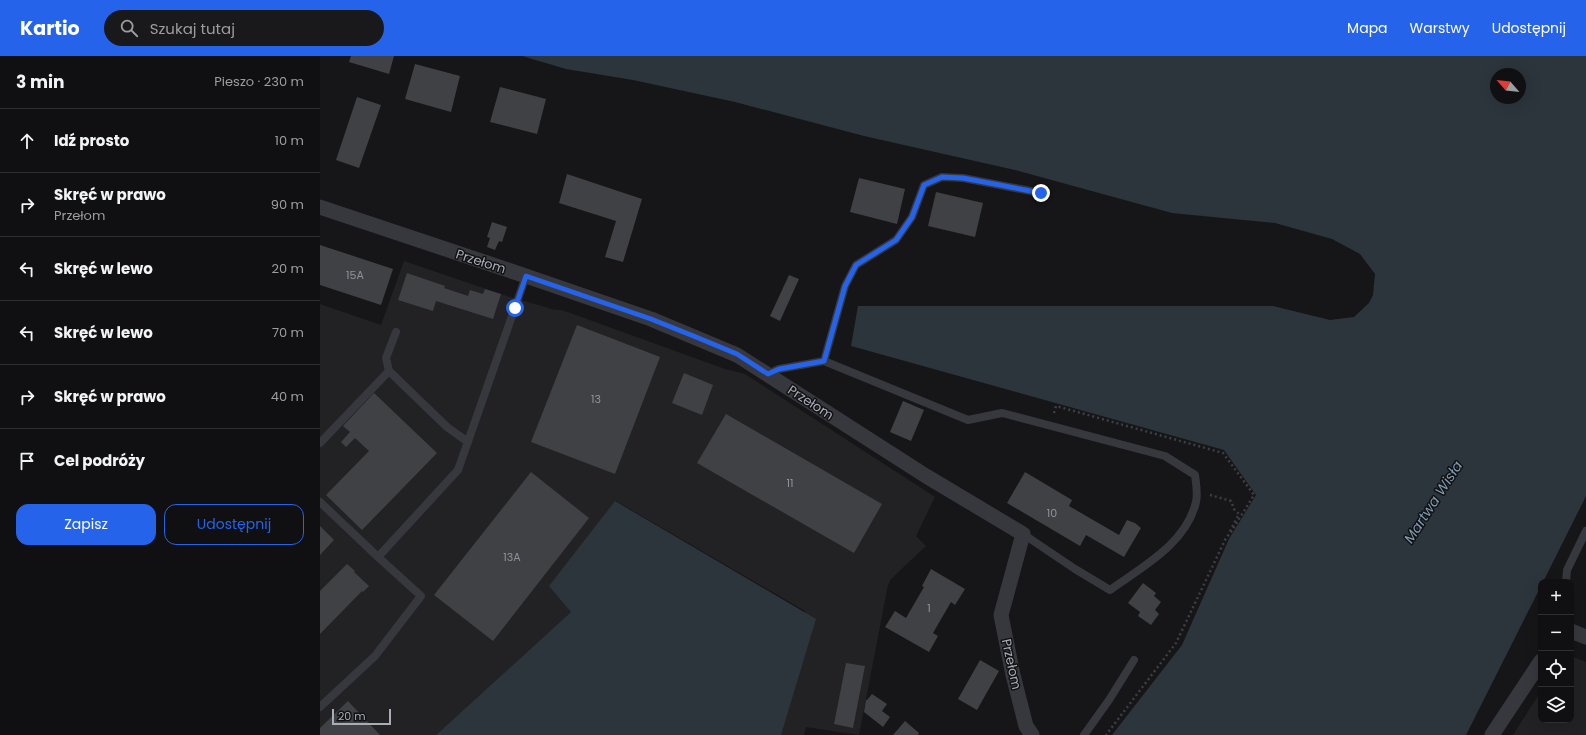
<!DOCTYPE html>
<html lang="pl">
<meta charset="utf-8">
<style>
body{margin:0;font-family:Poppins,sans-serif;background:#19191b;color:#f1f3f6}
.controls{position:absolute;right:12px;bottom:12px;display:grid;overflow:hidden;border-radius:8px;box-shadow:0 4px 16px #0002}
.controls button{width:36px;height:36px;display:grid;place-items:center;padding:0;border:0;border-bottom:1px solid #303032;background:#101012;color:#f1f3f6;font:20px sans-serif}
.compass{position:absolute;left:1170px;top:12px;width:36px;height:36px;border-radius:50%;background:#101012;box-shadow:0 4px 16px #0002;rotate:298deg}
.scale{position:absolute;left:12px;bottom:10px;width:59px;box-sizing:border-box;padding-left:4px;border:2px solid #a8adb8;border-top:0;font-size:11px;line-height:14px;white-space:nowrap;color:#a8adb8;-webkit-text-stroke:3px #111113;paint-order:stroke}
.stop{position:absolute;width:12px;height:12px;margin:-9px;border:3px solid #2563eb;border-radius:50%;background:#fff}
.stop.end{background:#2563eb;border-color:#fff;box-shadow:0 1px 4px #0008}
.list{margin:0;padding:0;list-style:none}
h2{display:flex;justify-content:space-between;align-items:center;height:52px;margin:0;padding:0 16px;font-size:17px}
h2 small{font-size:13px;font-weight:400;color:#9c9d9f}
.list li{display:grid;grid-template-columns:26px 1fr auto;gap:12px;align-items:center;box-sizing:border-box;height:64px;padding:0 16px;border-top:1px solid #303032}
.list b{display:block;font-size:15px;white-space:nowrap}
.list p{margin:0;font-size:13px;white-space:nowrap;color:#9c9d9f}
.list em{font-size:13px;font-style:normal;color:#9c9d9f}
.actions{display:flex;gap:8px;padding:12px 16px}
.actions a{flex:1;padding:9px 0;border:1px solid #2563eb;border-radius:12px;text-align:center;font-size:14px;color:#2563eb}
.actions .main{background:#2563eb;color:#fff}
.icon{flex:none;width:22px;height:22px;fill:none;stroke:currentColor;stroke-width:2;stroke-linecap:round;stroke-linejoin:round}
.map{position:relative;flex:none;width:1266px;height:679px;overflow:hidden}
header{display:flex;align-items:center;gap:24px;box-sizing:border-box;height:56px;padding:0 20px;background:#2563eb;color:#fff}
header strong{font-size:19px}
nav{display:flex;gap:22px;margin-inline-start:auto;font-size:14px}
.search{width:280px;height:36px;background:#19191b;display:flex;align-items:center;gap:10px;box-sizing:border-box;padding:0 14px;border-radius:22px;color:#9c9d9f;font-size:15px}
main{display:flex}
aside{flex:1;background:#101012}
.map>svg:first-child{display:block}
.built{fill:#222225}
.water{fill:#2c353c;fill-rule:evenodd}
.building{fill:#404145}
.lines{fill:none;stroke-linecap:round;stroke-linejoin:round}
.path{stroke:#3d3f44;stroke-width:2.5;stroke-dasharray:2 3;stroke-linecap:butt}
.lane{stroke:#37383d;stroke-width:8}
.street{stroke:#37383d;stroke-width:15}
.route{stroke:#2563eb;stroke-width:5}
.labels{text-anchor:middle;stroke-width:3;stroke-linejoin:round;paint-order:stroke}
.number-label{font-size:11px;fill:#8e929b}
.street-label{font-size:13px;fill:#a8adb8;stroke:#111113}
.water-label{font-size:14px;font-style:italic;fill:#7f9bb3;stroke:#111113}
</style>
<header>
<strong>Kartio</strong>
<div class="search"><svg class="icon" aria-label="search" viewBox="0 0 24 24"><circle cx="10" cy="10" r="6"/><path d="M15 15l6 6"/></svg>Szukaj tutaj</div>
<nav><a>Mapa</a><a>Warstwy</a><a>Udostępnij</a></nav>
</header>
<main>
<aside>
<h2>3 min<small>Pieszo · 230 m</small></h2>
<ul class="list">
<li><svg class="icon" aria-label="ahead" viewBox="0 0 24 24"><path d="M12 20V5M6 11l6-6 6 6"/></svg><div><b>Idź prosto</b></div><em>10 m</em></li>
<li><svg class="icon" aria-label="right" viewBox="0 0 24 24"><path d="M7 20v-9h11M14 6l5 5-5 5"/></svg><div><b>Skręć w prawo</b><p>Przełom</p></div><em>90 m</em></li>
<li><svg class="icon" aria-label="left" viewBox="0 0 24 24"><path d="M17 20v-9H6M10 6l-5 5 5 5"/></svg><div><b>Skręć w lewo</b></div><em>20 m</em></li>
<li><svg class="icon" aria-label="left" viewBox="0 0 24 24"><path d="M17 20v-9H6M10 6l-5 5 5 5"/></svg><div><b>Skręć w lewo</b></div><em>70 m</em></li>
<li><svg class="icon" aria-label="right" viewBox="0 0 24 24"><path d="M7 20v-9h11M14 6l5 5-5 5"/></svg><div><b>Skręć w prawo</b></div><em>40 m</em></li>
<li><svg class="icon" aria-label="arrive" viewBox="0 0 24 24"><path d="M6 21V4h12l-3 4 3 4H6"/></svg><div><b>Cel podróży</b></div></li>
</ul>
<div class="actions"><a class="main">Zapisz</a><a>Udostępnij</a></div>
</aside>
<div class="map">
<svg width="1266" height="679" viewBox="0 0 1266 679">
<rect width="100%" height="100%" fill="#161618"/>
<g class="built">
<path d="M 84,205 L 187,240 L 235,254 L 242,254 L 405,313 L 425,318 L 615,441 L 596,480 L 606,490 L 571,523 L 568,529 L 539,679 L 486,671 L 484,679 L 456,679 L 485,555 L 296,445 L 251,556 L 116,679 L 0,679 L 0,248 L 61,269 Z"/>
<path d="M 1251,600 L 1266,606 L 1266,679 L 1193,679 L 1221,635 L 1221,664 L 1251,664 Z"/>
</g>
<g class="water">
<path d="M 202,0 L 1266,0 L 1266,440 L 1223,526 L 1221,526 L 1221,530 L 1146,679 L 792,679 L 862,589 L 909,483 L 936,439 L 904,394 L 531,290 L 538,250 L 953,250 L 1010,264 L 1034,261 L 1049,247 L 1053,239 L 1055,218 L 1040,198 L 1012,183 L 955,167 L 852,157 L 695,114 L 544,80 L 415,46 L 313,24 L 246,13 ZM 1176,18 L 1200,18 L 1200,42 L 1176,42 Z"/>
<path d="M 295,445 L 496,563 L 461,679 L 116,679 L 251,556 L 229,530 Z"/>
</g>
<g class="building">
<path d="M 31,0 L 74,0 L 69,18 L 29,6 Z"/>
<path d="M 95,8 L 140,20 L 131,56 L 85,43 Z"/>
<path d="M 180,31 L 226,43 L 217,78 L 170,66 Z"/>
<path d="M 37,41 L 61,49 L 39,112 L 16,104 Z"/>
<path d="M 247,118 L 322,143 L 303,206 L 285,201 L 296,165 L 239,147 Z"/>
<path d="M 539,122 L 585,133 L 577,168 L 530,156 Z"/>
<path d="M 616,136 L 663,147 L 655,181 L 608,170 Z"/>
<path d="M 172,166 L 187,171 L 182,186 L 179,185 L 175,194 L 167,191 L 170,182 L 167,181 Z"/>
<path d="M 0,189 L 73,213 L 61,249 L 0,229 Z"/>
<path d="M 87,217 L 125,230 L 124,232 L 148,240 L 150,234 L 163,238 L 165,233 L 181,238 L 173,263 L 116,245 L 113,255 L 78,244 Z"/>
<path d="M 469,219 L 479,223 L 460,265 L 450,260 Z"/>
<path d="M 257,269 L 340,301 L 295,418 L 211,386 Z"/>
<path d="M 364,317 L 393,329 L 382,359 L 352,347 Z"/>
<path d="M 54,337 L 117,397 L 42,474 L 6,439 L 49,395 L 35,382 L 26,391 L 21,386 L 30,376 L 23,370 Z"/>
<path d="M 583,345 L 604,354 L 591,385 L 570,376 Z"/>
<path d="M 406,358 L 562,448 L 534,497 L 377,407 Z"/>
<path d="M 211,416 L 269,462 L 173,585 L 114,539 Z"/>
<path d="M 705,416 L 752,444 L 749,450 L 799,479 L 807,464 L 815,467 L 821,472 L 804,501 L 766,479 L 760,490 L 687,447 Z"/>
<path d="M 0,470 L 14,484 L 0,499 Z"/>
<path d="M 27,508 L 35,515 L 34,516 L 49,530 L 43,536 L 42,535 L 0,578 L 0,535 Z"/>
<path d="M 611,513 L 645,533 L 635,549 L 631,546 L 613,577 L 618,580 L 609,596 L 565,571 L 575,555 L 586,562 L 604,531 L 602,530 Z"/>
<path d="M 823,527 L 836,537 L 834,540 L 841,546 L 835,554 L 839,558 L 831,569 L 818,560 L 820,556 L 808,547 Z"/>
<path d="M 660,604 L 679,615 L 657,654 L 638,643 Z"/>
<path d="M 526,607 L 545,610 L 533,672 L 514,668 Z"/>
<path d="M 552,638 L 567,648 L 562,655 L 570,661 L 563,671 L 544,656 L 546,644 L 547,644 Z"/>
<path d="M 28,645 L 60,679 L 0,679 L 0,672 Z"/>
<path d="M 585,665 L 599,677 L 598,679 L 573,679 Z"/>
</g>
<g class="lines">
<g class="path">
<path d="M 734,357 L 736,350 L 903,397 L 934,439 L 911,476 L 906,482 L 856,587 L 786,679"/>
<path d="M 890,439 L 911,445 L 914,453 L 919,458 L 909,477"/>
</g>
<g class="lane">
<path d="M 76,276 L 66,302 L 69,315 L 127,371 L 148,386"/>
<path d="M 504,305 L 525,230 L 536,209 L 576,184 L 592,161 L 604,129 L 622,121 L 643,122 L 721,137"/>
<path d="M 448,318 L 459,313 L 504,305 L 648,364 L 682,357 L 845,400 L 875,419 C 876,427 878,438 876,446 C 866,488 822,511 790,534 L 755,513 L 703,478"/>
<path d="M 0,387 L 69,315"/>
<path d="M 0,446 L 58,501"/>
<path d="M 1246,526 L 1247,514 L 1266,475"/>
<path d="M 0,651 L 55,600 L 101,540 L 58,501 L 138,414 L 206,220"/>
<path d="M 764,679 L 789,644 L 814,604"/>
</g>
<g class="street">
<path d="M 0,151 L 206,220 L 331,263 L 417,299 L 606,420 L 703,478 L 681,559 L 693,619 L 706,670 L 712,679"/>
<path d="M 1251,575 L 1266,581"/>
<path d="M 1172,679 L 1221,605"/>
</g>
</g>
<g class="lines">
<path class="route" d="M 195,252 L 206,220 L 331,263 L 376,281 L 417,298 L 448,318 L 459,313 L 504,305 L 525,230 L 536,209 L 576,184 L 592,161 L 604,129 L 622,121 L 643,122 L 721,137"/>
</g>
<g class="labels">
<g class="number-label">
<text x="35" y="223">15A</text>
<text x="276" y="347">13</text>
<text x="470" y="431">11</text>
<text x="732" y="461">10</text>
<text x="192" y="505">13A</text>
<text x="609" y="556">1</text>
</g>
<g class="street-label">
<text transform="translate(161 205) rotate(18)" y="5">Przełom</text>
<text transform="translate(491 346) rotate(33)" y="5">Przełom</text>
<text transform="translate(692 608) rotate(78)" y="5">Przełom</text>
</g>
<g class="water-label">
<text transform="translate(1113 446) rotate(-57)" y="5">Martwa Wisła</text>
</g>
</g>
</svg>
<div class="controls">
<button>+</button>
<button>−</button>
<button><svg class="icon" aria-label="locate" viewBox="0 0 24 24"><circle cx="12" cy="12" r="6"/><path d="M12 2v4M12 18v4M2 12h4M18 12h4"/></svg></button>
<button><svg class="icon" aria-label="layers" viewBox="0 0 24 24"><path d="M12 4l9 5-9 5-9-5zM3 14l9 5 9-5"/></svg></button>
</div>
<svg class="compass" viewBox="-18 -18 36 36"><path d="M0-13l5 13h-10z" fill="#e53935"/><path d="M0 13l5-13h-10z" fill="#9c9d9f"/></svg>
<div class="scale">20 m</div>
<div class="stop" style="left:195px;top:252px"></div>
<div class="stop end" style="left:721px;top:137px"></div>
</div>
</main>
